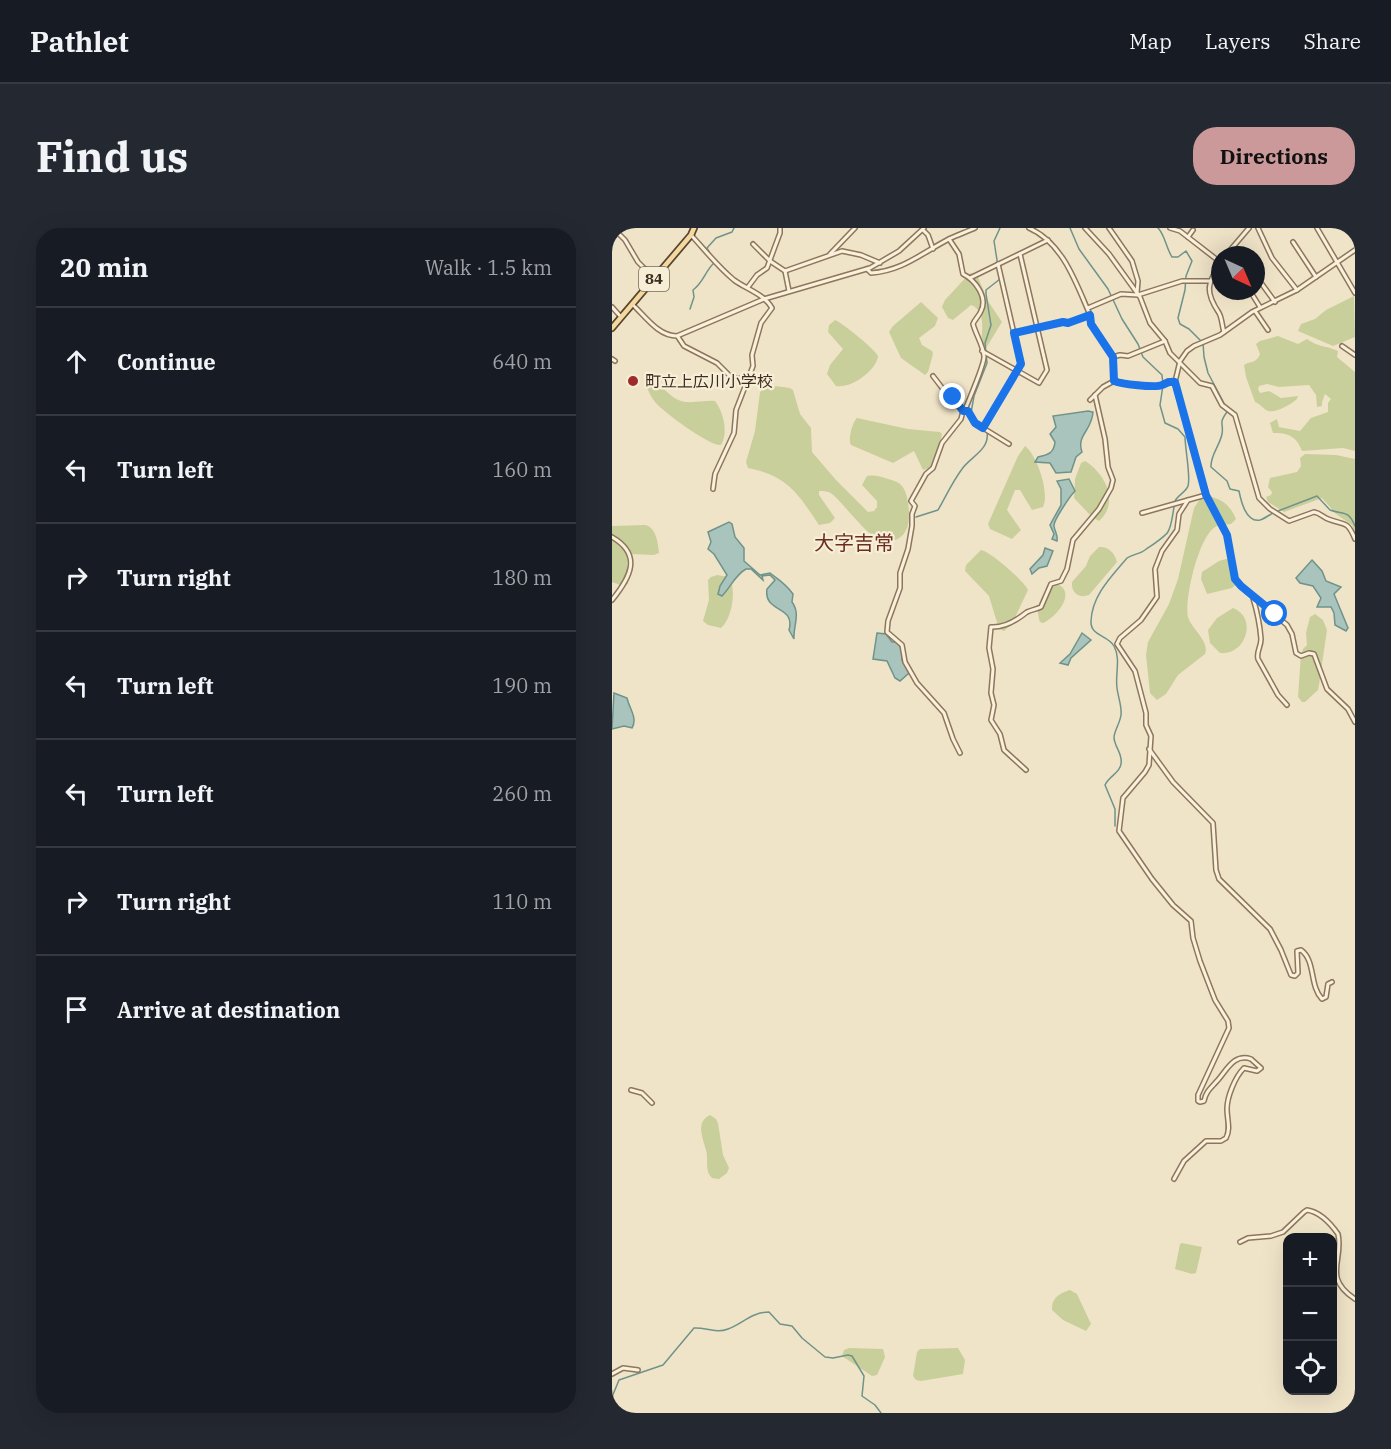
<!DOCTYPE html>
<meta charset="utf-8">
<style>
body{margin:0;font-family:"IBM Plex Serif","Noto Sans JP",serif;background:#242831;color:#f1f3f6}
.controls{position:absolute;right:18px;bottom:18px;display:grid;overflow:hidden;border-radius:12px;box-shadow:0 6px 24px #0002}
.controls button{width:54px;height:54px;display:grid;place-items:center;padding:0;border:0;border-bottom:2px solid #363941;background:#171b24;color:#f1f3f6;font:30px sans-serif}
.compass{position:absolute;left:599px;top:18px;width:54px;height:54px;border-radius:50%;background:#171b24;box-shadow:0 6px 24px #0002;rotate:136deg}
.stop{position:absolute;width:18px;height:18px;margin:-14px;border:4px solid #1a73e8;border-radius:50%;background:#fff}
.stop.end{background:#1a73e8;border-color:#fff;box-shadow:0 2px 6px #0008}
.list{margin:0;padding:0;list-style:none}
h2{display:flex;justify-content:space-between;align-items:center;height:78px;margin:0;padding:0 24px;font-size:26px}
h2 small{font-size:20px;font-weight:400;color:#9ea1a6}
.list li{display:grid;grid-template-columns:39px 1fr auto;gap:18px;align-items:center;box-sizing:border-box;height:108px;padding:0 24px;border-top:2px solid #363941}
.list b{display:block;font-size:22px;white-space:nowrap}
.list em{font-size:20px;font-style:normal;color:#9ea1a6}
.icon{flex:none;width:33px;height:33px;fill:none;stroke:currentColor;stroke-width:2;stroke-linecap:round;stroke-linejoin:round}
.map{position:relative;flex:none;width:743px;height:1185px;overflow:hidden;border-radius:24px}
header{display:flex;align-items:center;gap:36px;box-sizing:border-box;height:84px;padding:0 30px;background:#171b24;border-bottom:2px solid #363941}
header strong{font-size:28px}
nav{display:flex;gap:33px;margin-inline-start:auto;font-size:21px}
.intro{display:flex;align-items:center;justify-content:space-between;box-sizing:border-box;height:144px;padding:0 36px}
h1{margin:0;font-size:42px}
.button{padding:15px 27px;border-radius:24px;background:#cc999b;color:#111;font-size:21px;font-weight:700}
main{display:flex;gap:36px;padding:0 36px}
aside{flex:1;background:#171b24;border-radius:24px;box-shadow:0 6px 24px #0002}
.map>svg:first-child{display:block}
.green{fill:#c9cf9b}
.water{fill:#a9c4bc;stroke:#6f938a;stroke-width:1.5}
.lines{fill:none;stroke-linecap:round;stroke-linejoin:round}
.stream{stroke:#6f938a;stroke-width:1.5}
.minor-casing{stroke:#8d765c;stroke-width:6}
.major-casing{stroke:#5b4430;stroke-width:8}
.minor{stroke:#faf1dc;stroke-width:3}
.major{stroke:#f3d9a0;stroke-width:4.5}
.route{stroke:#1a73e8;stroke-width:8}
.poi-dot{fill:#9e2a2b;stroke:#f7eed8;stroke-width:2}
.labels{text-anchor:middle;stroke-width:4.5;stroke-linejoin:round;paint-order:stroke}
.shield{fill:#f7eed8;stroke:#756857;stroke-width:1.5}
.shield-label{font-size:15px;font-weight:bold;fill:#3d2e20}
.poi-label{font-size:16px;fill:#3d2e20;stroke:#f7eed8;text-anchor:start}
.quarter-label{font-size:20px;fill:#6b2e1e;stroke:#f7eed8}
</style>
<header>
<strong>Pathlet</strong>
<nav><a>Map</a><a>Layers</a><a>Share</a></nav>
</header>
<div class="intro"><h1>Find us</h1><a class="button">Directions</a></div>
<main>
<aside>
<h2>20 min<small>Walk · 1.5 km</small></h2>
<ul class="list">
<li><svg class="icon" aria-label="ahead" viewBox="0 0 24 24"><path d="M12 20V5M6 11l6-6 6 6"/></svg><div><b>Continue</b></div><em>640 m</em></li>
<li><svg class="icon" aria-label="left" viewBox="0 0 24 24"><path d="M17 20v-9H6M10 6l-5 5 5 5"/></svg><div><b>Turn left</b></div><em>160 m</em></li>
<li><svg class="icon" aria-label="right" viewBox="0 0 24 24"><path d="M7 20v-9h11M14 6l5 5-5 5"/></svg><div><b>Turn right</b></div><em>180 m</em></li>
<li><svg class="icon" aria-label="left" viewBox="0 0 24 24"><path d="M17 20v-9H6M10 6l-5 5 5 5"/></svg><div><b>Turn left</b></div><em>190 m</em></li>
<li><svg class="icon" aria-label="left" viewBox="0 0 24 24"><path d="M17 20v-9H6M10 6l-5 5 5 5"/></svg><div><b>Turn left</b></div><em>260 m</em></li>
<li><svg class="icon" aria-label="right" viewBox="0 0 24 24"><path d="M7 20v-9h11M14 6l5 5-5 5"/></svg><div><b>Turn right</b></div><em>110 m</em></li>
<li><svg class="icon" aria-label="arrive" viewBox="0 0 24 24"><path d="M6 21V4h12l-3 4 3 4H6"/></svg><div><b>Arrive at destination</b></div></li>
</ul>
</aside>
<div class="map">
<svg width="743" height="1185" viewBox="0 0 743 1185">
<rect width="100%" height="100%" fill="#f0e4c8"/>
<g class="green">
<path d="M 358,45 L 365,47 L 376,73 L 390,94 L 371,125 L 368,123 C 369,109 376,83 359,77 L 341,92 L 336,90 L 330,79 L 333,72 Z"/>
<path d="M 742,68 L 743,109 L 721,118 L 686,103 L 689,96 L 703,91 L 714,82 Z"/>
<path d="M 309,74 L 326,90 L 323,98 L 307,110 L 310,117 L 320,123 L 321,126 L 316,144 L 313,147 L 289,130 L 277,104 L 281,98 Z"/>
<path d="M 223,92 C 229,94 263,121 266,128 C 265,142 239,161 224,158 L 215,146 L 218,137 L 231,121 L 216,104 L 217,97 Z"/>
<path d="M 666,108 L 686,116 L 695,111 C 708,120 713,117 726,123 L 725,129 L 743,144 L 743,223 L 731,220 L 690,223 C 685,209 676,204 661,205 L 658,195 L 665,191 L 667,199 L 688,203 L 699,190 L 716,184 L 716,175 L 719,171 L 713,166 L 710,174 L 710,178 L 705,179 L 704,167 L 697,157 L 667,159 L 655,156 L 647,158 L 646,161 L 648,165 L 657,163 L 669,170 L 686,168 L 685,171 C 679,176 662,187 654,182 C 650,179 648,176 643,174 L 634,149 L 632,137 C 638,133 645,135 648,126 L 644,116 L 648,113 Z"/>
<path d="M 36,153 C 49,153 56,169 69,173 C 79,176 92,172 103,173 C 111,183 117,205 109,217 C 99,219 51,184 43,174 C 39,169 37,164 34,158 Z"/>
<path d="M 156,157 L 178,160 L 181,162 L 188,186 L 199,200 L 200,224 L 224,252 L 256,284 L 262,283 L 265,279 L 265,273 L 250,257 L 255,248 C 262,247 267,248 273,250 C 279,252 286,253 290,258 C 294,263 295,269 296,275 C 299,293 297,312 275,314 C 260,316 232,275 220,266 C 216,263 212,263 207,263 L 207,267 L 223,290 L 218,295 L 207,297 C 186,266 176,248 136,240 L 134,234 L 143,203 L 148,164 Z"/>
<path d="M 245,190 L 296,201 L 328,204 L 330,206 L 326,228 L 320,239 L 311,242 L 302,223 L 281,235 L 239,217 C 236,211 240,195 245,190 Z"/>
<path d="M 413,218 C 425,227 438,265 431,279 L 420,282 L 408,262 L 403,262 L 395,282 L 409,302 L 400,311 L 378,301 L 376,296 L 406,228 Z"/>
<path d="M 693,226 L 724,227 L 743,231 L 743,306 L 740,297 L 724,286 L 710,270 L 672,284 L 656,274 L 654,269 L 659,267 L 660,264 L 656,259 L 658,250 L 685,244 L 689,238 L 688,230 Z"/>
<path d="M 473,233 C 493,245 508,275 487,293 L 480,289 L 462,270 L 463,251 L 469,235 Z"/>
<path d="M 597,268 C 611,272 618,277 624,291 L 619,296 C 615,297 609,296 605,298 C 587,305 572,372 576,389 C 580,402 598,413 593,426 L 566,447 L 554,466 L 545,472 L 538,465 L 534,427 L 536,414 L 557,376 L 566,351 L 582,280 L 588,271 Z"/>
<path d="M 33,297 C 44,299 46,314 47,325 L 42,327 L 17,326 L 15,330 L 16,356 L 11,358 L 0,354 L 0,298 Z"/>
<path d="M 487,319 C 496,318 503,325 505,334 L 477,367 C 466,371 459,364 460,354 L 474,338 L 478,328 Z"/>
<path d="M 369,322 C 379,324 411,352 416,362 L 400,396 L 392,403 L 387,401 L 377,368 L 353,343 L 354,337 Z"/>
<path d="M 614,331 L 619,332 L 627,354 L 620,360 L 595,366 L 589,351 L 590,344 L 607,333 Z"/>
<path d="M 105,347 L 117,349 C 125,362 120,391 109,400 L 96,397 L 91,393 L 97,372 L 96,352 L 99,349 Z"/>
<path d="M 442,355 C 467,362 445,389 431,395 L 428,394 C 422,378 430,366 442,355 Z"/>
<path d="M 621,380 C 646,389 634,428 608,425 L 598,415 L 596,402 L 605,390 Z"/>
<path d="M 703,386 L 711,392 L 715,402 L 707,457 L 706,462 L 693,474 L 690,474 L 686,469 L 689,426 L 691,421 L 695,417 L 694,405 L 698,389 Z"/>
<path d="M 98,887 L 104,891 L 106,895 L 111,927 L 117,940 L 115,945 L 107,951 L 100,950 C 92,942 97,932 94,922 C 91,910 83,894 98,887 Z"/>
<path d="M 570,1015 L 590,1019 L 584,1045 L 580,1046 L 563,1041 L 568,1016 Z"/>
<path d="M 458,1062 L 465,1066 L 479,1096 L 474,1103 L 451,1092 L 440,1082 C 439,1070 448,1065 458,1062 Z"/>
<path d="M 237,1120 L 271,1121 L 273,1129 L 265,1147 L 260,1148 L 230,1128 L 232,1122 Z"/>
<path d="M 346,1120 L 353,1132 L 351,1146 L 309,1153 L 304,1152 L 301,1148 L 305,1124 L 308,1121 Z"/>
</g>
<g class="water">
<path d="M 476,183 L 481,184 C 480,203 464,207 470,224 L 464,229 L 459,244 L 444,245 L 438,235 L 423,234 L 426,229 C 436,227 442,225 443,214 L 438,206 L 444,199 L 441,188 Z"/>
<path d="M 457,251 L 463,263 C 458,268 441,293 442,298 C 443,304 446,307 445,313 L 440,311 L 442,306 L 438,297 L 449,277 L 449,261 L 445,253 Z"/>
<path d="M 117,294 L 120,296 L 123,309 L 132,320 L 132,333 L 148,347 L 158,345 C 168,353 173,355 181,366 L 180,374 C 189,386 181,398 182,411 L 177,402 C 184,377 151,385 155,361 L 163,352 L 158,347 L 150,348 L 151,352 L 139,341 L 134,341 C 123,347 119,359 110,368 L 106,366 L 108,358 L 115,347 L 102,326 L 96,321 L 99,314 L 96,304 Z"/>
<path d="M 433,320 L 441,323 L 435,338 L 427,340 L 420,346 L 418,341 L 431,327 Z"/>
<path d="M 700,332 L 710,343 L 714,353 L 729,359 L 722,366 L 736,400 L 734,403 L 723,397 L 722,385 L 719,379 L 705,379 L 709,370 L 701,358 L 688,355 L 684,350 Z"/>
<path d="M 265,405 L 274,406 L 280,414 L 285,414 L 290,420 L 290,432 L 297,445 L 288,453 L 283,450 L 275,433 L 261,431 Z"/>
<path d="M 470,405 L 479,412 L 459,430 L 456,437 L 448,435 L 458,426 Z"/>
<path d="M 2,465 L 15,470 C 17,480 26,490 20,500 L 12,498 L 0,501 Z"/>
</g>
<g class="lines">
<g class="stream">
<path d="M 458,0 L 467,21 L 496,61 L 510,91 L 526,116 L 531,129 L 550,147 L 551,157 L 548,177 L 553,195 L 566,201 L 573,209 C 573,220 579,250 576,258 C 574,264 566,267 563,273 C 557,307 562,302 533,322 C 528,326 521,326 515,330 C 500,348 480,367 479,393 C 478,408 496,407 502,418 C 509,431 503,446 505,460 C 506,469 510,478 509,487 C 508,495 503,501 502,509 C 502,519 511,525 509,536 C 508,545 497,548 493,557 L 503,581 L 503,598"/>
<path d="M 546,0 C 553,7 554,20 560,29 L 566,29 L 574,23 L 580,33 L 574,48 L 573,62 L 566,90 L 568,96 L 577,101 L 591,115 L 592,129 L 596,145 L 614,179"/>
<path d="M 6,4 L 9,0"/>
<path d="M 100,29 L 95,20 L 104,10 L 120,4 L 122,0"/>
<path d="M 78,81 L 82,69 L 81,62 C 92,54 93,43 102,35"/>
<path d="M 615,184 C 606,196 612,195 610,206 C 608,217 598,228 599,239 L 615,253 L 618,261 L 627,263 C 629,273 634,295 648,292 C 652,291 657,287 661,285"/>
<path d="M 359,185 L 362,168 L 375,135 L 373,115 L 379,97 L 374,66 L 374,62 L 388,51 L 382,13 L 388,0"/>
<path d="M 666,283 L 705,268 L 718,282 C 731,287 736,281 743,298"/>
<path d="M 304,289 L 326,282 C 334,268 341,253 350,241 C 358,229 378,222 375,204"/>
<path d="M 0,1169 L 7,1152 L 51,1137 L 82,1100 C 93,1099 104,1106 116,1101 C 130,1096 140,1084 157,1084 L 168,1096 L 180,1098 L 190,1110 L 213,1129 L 221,1130 L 236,1127 L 240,1128 L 252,1148 L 250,1168 L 263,1177 L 269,1185"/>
</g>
<defs>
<g id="minor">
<path d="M 417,0 C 451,15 464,55 478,87 L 479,96 L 501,129 L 502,153"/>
<path d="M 473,0 L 497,26 L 528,69 L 538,95 L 553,113 L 558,125 L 588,155 L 600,158 L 610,177 L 623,187 L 647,270 L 658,281 L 677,293 L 702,284 C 708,285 711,289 716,291 C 734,298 735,292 743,311"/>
<path d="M 497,0 L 520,33 L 526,53 L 525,65"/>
<path d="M 558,0 L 568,3 L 608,34"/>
<path d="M 646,0 L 660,30 L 685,62"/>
<path d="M 705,0 L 743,65"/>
<path d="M 311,2 L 316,7 L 321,21"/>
<path d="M 0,6 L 6,5 L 13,12 L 26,34 L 42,50"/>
<path d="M 79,7 C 93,22 106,39 122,52 C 134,61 152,66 160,80 L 149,95 L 140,127 L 141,138 L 124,182 L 122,205 L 103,246 L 101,261"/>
<path d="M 576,9 L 581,2"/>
<path d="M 337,11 L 347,26 L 351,46 C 363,52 376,69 369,83 C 367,88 363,91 361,96 C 364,107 371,117 372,128 C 373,136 357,171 353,182 L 351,183"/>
<path d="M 681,14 L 704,49"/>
<path d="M 141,16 L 158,33 L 173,43 L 230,23 L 249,27 L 268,35"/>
<path d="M 621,20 L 627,27"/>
<path d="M 743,22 L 685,62 L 640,84 L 608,107 L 582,118 L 575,123 L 568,133 L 563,154 L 594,267 L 615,307 L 623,351 L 629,358 L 675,397 L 680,406 L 684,425 L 689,428 L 697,425 L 702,426 L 715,461 L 736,481 L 743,494"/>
<path d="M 218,26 L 243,0"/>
<path d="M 614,27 L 637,0"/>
<path d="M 608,35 C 595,56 593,64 607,85 C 610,90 610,98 612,104"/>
<path d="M 255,41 L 259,45 C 290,43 310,25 337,11 C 345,7 354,4 363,0"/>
<path d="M 173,43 L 177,63"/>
<path d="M 644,48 L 663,74"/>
<path d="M 358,50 L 436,12"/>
<path d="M 136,59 L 145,47 L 155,40 L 168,5 L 168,0"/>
<path d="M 638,63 L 648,79"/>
<path d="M 20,76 C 33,88 46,108 65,108 L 152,71 L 258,40 L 287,23 L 312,0"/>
<path d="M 0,79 L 9,89"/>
<path d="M 476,80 L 509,66 L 526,67 L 570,53 L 598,53"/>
<path d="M 643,83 L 656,102"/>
<path d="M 402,105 L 451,94 L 456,95 L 478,87"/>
<path d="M 66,109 L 72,118 L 105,135 L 119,149 L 136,152"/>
<path d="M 730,118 L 743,127"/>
<path d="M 370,123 L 427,155 L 435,142 L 408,26"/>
<path d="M 501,129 L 508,127 L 516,128 L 553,113"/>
<path d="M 0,131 L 3,133"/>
<path d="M 321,148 L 334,165 L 345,173 L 351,183 L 349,191 L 330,215 L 321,240 L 314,246 L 299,273 L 303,278 L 300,286 L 300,298 L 296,321 L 288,345 L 288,360 L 276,393 L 275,404 L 290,417 L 293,434 L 305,455 L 332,485 L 341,511 L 348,525"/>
<path d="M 478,172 L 491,159 L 502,153 L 527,158 L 549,158 L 556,153 L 563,154"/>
<path d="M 353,182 L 356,183 L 363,195 L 397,216"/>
<path d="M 371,200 L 409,136 L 386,36"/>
<path d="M 530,285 L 594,267"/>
<path d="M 0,309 C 31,327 18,350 0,372"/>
<path d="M 641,370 C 645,383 648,398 649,411 C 649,419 644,424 646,431 L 666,467 L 675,477"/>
<path d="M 537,521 L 561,554 L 601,595 L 604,642 L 607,651 L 658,701 L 669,722 L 679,747 L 683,748 L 686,745 L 685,723 L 689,722 C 704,733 697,757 710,771 L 714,769 L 716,756 L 720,754"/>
<path d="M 414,542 L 392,522 L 388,506 L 379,492 L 382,477 L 379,465 L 381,441 L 377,420 L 379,399 C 393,400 405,392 415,384 C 419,382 425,381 429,379 L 439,356 L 449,353 L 455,341 L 461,312 L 487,281 L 499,260 L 501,252 L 496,239 L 493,211 L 483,167"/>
<path d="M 19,862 L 30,865 L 40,875"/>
<path d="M 562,951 L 572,933 L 594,913 L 609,913 L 614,910 C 619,901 615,891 615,881 C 615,869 623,849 632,840 L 645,843 L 649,840 L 639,831 C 622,825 615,842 605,853 C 599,860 594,863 592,873 L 588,874 L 586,873 L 586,867 L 617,800 L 616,793 L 603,772 L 588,733 L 581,710 L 579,693 L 561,677 L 540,651 L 507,603 L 511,570 L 533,544 L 537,537 L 539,508 L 534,497 L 534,485 L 523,443 L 505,416 L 508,410 L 529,392 L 545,369 L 543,341 L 550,323 L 565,302 L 567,286 L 576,272"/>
<path d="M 628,1014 L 636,1010 L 659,1008 L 671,1004 L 692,984 L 695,982 C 708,984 719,996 726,1006 C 732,1033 710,1049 743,1071"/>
<path d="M 0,1146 L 11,1140 L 26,1142"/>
</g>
<path id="major" d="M 0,100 L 79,7 L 82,0"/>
</defs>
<use href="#minor" class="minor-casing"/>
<use href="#major" class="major-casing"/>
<use href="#minor" class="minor"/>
<use href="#major" class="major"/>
</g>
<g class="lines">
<path class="route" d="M 341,169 L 351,183 L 356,183 L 363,195 L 371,200 L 409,136 L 402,105 L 451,94 L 456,95 L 478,87 L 479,96 L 501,129 L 502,153 C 508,156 544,160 550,157 C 556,155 556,153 563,154 L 594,267 L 615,307 L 623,351 L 629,358 L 663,386"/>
</g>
<circle class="poi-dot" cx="21" cy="153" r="6"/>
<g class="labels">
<rect class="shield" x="27" y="39" width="30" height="24" rx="4.5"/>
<g class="shield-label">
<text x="42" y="56">84</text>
</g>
<g class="poi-label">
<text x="33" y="159">町立上広川小学校</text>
</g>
<g class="quarter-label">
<text x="242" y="322">大字吉常</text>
</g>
</g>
</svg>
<div class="controls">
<button>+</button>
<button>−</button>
<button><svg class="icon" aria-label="locate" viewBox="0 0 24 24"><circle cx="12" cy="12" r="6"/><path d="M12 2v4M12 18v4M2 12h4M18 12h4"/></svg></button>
</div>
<svg class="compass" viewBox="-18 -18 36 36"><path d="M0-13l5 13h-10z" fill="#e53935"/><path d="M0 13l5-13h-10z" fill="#9ea1a6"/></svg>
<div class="stop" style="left:663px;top:386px"></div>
<div class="stop end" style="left:341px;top:169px"></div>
</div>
</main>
